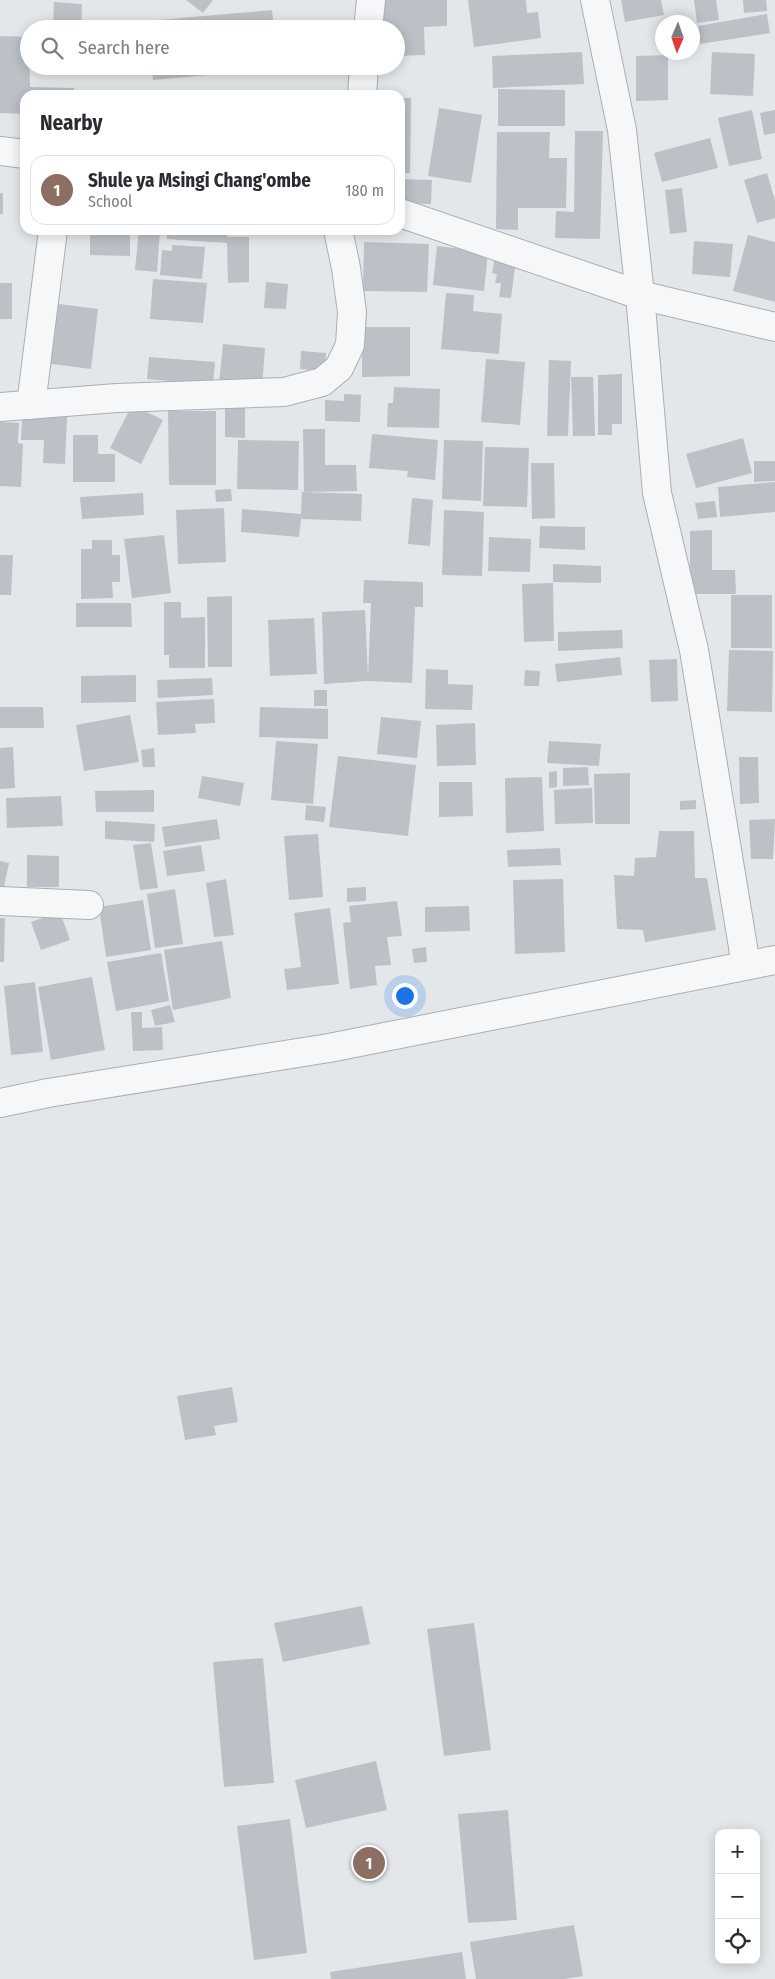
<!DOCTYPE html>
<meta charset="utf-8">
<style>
body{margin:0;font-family:"Fira Sans Condensed",sans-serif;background:#f2f2f3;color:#2b2b33}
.controls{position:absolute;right:15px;bottom:15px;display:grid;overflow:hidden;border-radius:10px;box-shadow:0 2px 12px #0003}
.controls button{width:45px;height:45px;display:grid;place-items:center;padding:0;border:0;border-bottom:1px solid #e1e1e2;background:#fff;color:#2b2b33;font:25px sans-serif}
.compass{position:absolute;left:655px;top:15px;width:45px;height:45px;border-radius:50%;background:#fff;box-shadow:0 2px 12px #0003;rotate:182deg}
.you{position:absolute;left:404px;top:995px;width:18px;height:18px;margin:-12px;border:4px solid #fff;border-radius:50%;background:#1a73e8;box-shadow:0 0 0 8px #1a73e833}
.badge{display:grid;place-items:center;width:32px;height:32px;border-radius:50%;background:#d93025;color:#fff;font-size:16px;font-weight:700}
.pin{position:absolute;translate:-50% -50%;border:2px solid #fff;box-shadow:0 1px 5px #0006}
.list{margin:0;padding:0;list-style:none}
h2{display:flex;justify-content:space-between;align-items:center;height:65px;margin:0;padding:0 20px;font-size:21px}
h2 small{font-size:16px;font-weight:400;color:#7c7c81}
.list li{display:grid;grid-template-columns:32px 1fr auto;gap:15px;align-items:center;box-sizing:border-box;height:70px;margin:0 10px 10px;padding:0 10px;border:1px solid #e1e1e2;border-radius:15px}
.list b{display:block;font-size:19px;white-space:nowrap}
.list p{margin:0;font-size:16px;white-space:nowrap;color:#7c7c81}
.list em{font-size:16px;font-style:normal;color:#7c7c81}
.icon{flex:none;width:28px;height:28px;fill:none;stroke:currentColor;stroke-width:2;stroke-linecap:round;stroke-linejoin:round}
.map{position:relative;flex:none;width:775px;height:1979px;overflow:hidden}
.search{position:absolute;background:#fff;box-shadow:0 2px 12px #0003;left:20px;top:20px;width:385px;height:55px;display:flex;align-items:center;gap:12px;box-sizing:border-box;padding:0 18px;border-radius:28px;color:#7c7c81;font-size:19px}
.panel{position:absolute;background:#fff;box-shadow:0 2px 12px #0003;left:20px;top:90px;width:385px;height:145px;border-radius:15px}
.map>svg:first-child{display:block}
.building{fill:#bbc1c6}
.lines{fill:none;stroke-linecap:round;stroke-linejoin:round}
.minor-casing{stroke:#a9afb4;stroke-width:30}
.minor{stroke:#f6f7f8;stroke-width:28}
</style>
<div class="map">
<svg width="775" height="1979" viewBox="0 0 775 1979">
<rect width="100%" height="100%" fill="#e3e7ea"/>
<g class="building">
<path d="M 186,0 L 213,0 L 203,13 Z"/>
<path d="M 383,0 L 447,0 L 447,26 L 424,27 L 425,55 L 396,56 L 396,29 L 383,29 Z"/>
<path d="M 468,0 L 526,0 L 527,13 L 538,12 L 541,38 L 474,47 Z"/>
<path d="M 621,0 L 661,0 L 664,15 L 625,22 Z"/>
<path d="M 694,0 L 716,0 L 719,20 L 697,23 Z"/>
<path d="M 743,0 L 766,0 L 767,11 L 744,13 Z"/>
<path d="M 54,2 L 82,4 L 81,29 L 53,29 Z"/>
<path d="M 272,10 L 274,29 L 148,29 L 147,21 Z"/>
<path d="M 767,14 L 770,33 L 700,44 L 698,26 Z"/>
<path d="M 0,36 L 29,37 L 30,87 L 74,88 L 74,95 L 25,95 L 25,114 L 0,113 Z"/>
<path d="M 582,52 L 584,84 L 493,88 L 492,56 Z"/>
<path d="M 712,52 L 755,54 L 753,96 L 710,94 Z"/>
<path d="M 668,55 L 668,100 L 636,101 L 636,56 Z"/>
<path d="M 152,66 L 277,66 L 277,69 L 153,80 Z"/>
<path d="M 498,89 L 565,90 L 565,126 L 498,126 Z"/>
<path d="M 400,98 L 411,98 L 410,173 L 400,173 Z"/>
<path d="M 439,108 L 482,115 L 471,183 L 428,176 Z"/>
<path d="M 752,110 L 762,159 L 729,166 L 718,118 Z"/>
<path d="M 775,110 L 775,133 L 764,135 L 760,113 Z"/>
<path d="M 575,131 L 603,131 L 600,239 L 555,238 L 556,211 L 574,212 Z"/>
<path d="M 497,132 L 550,132 L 549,158 L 567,158 L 566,208 L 518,208 L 518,230 L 496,229 Z"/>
<path d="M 710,138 L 718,168 L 662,182 L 654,153 Z"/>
<path d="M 767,173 L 775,200 L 775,218 L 757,223 L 744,180 Z"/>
<path d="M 400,179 L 432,180 L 431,204 L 400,203 Z"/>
<path d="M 682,188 L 687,232 L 670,234 L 665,190 Z"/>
<rect x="0" y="193" width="3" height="21"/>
<path d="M 90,230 L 130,230 L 130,256 L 90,255 Z"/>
<path d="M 139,230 L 160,230 L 157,272 L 135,270 Z"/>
<path d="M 167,230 L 228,230 L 227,237 L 249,237 L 249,282 L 228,283 L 227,243 L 167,239 Z"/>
<path d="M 748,235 L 775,242 L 775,302 L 733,291 Z"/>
<path d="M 694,241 L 733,244 L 730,277 L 692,274 Z"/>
<path d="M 364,242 L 429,244 L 427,292 L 363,291 Z"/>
<path d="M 172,245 L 205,247 L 202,279 L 160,275 L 162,250 L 172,251 Z"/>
<path d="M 437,246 L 488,252 L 484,291 L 433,285 Z"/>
<path d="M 495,257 L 516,260 L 511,298 L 499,297 L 501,283 L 495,283 L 497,274 L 492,273 Z"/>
<path d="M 153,279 L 207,283 L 203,323 L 150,319 Z"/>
<path d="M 266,282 L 288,284 L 286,309 L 264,308 Z"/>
<rect x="0" y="283" width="12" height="36"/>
<path d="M 446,293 L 474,295 L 473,311 L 502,314 L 499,354 L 441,349 Z"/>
<path d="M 51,303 L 98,309 L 91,369 L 44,363 Z"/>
<path d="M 362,327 L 410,327 L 410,376 L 362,377 Z"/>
<path d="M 223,344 L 265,348 L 262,387 L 219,383 Z"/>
<path d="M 301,351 L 326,353 L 325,371 L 300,369 Z"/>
<path d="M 149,357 L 215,362 L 213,385 L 147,379 Z"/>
<path d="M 486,359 L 525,362 L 520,425 L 481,422 Z"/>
<path d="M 549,360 L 571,361 L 568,436 L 547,436 Z"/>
<path d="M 622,374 L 622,424 L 612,424 L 612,435 L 598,435 L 598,375 Z"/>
<path d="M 571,377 L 593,377 L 595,436 L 573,436 Z"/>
<path d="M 394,387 L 440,389 L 439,428 L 387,427 L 388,403 L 393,403 Z"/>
<path d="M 344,394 L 361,395 L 360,422 L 325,421 L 325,400 L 344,401 Z"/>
<path d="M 132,405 L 163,420 L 141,464 L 110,448 Z"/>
<path d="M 225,405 L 245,405 L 245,438 L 225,437 Z"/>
<path d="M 168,411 L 216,411 L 216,485 L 169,485 Z"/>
<path d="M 22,416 L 67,417 L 65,464 L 43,463 L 44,440 L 21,440 Z"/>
<path d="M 0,422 L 19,423 L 18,443 L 23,444 L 21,487 L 0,486 Z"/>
<path d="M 303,429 L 325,429 L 325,465 L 356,465 L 357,491 L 304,492 Z"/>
<path d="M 372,434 L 438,440 L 435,480 L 407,477 L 408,471 L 369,468 Z"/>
<path d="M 73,435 L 98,435 L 98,454 L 115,454 L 115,482 L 73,482 Z"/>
<path d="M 743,438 L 752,473 L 696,488 L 686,454 Z"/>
<path d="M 238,440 L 299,441 L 298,490 L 237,489 Z"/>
<path d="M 444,440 L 483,441 L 481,501 L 442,499 Z"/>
<path d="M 485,447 L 529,448 L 527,507 L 483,506 Z"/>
<path d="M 754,461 L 775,461 L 775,481 L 754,482 Z"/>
<path d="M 531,463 L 554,463 L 555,518 L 532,519 Z"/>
<path d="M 775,482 L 775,512 L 720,517 L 718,487 Z"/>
<path d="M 231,489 L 232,501 L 216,502 L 215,490 Z"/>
<path d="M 302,492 L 362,494 L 361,521 L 301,519 L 299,537 L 241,532 L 242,509 L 301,514 Z"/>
<path d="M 143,493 L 144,515 L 82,519 L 80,497 Z"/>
<path d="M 412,498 L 433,500 L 430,546 L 408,544 Z"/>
<path d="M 715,501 L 717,517 L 698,519 L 695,503 Z"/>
<path d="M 224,508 L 226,562 L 178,564 L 176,510 Z"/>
<path d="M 444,510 L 484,512 L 482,576 L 442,575 Z"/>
<path d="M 540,526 L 585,527 L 585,550 L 539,548 Z"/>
<path d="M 712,530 L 712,570 L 735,570 L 736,594 L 690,594 L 690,531 Z"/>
<path d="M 164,535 L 171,593 L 132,598 L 124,539 Z"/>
<path d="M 489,537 L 531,539 L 530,572 L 488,571 Z"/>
<path d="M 92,540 L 112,540 L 112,555 L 120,555 L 120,582 L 112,582 L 113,598 L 81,599 L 81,549 L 92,549 Z"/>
<path d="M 0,555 L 13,555 L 11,595 L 0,595 Z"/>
<path d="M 553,564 L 601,566 L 601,583 L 553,582 Z"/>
<path d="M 364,580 L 423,582 L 423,607 L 415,607 L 412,683 L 368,681 L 324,684 L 322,612 L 365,610 L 368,677 L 371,603 L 363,603 Z"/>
<path d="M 553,583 L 554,641 L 524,642 L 522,584 Z"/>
<rect x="731" y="595" width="41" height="53"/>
<path d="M 232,596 L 232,667 L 208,667 L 207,597 Z"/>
<path d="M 164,602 L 181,602 L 181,618 L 205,617 L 205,668 L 169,668 L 169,655 L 164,655 Z"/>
<path d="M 76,603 L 131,603 L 132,627 L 76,627 Z"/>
<path d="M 314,618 L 317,674 L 270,676 L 268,620 Z"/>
<path d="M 622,630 L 623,648 L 558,651 L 558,632 Z"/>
<path d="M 729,650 L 773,651 L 772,712 L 727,711 Z"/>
<path d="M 620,657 L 622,675 L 557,682 L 555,664 Z"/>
<path d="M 677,659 L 678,701 L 651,702 L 649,660 Z"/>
<path d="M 426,669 L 448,670 L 448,684 L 473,685 L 472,710 L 425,709 Z"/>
<path d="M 525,670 L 540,671 L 539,686 L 524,686 Z"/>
<path d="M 136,675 L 136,702 L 81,703 L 81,676 Z"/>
<path d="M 212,678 L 213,695 L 158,698 L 157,680 Z"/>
<rect x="314" y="690" width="13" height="16"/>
<path d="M 214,699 L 215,723 L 195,724 L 196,733 L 158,735 L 156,702 Z"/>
<path d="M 0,707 L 43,707 L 44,728 L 0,728 Z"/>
<path d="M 260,707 L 328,709 L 328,739 L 259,737 Z"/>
<path d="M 130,715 L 139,762 L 84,771 L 76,725 Z"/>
<path d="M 381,717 L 421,721 L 417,758 L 377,754 Z"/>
<path d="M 475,723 L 476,765 L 437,766 L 436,725 Z"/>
<path d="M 276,741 L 318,744 L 313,804 L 271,800 Z"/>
<path d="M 549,741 L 601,744 L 599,766 L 547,763 Z"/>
<path d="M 13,747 L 15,788 L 0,789 L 0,748 Z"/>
<path d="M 154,748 L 155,767 L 143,767 L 141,750 Z"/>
<path d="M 338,756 L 416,765 L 408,836 L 329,827 Z"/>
<path d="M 739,757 L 758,757 L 759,803 L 740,804 Z"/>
<path d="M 588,767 L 589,785 L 563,786 L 563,768 Z"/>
<path d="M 557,771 L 557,787 L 549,788 L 549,772 Z"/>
<path d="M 630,773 L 630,824 L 595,824 L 594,774 Z"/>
<path d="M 202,776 L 244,783 L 240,806 L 198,798 Z"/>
<path d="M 542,777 L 544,831 L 506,833 L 505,778 Z"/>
<path d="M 439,782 L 472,782 L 473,816 L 439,817 Z"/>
<path d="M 592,788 L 593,823 L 555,824 L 554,790 Z"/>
<path d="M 154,790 L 154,812 L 96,812 L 95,791 Z"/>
<path d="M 61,796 L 63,826 L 7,828 L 6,798 Z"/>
<path d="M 696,800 L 696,809 L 680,810 L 680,801 Z"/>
<path d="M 306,805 L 326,807 L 324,822 L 305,820 Z"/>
<path d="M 217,819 L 220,839 L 165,847 L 162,827 Z"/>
<path d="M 775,819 L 773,859 L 751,859 L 749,820 Z"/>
<path d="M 105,821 L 155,824 L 154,842 L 105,839 Z"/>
<path d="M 659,831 L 694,831 L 695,878 L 707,878 L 716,930 L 645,942 L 643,930 L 617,929 L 614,875 L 634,876 L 635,858 L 656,857 Z"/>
<path d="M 318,834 L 323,897 L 289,900 L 284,836 Z"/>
<path d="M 151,843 L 158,888 L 140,890 L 133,845 Z"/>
<path d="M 201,845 L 205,871 L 167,876 L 163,851 Z"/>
<path d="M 560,848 L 561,865 L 508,867 L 507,850 Z"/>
<path d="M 27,855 L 59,856 L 59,887 L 27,887 Z"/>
<path d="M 0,861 L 9,863 L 4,887 L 0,886 Z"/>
<path d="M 226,879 L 234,935 L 214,937 L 206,883 Z"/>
<path d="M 563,879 L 565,952 L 515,954 L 513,880 Z"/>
<path d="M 366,887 L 366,901 L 347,902 L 347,888 Z"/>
<path d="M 175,889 L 183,944 L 155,948 L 147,894 Z"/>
<path d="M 143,900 L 151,950 L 106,957 L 99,907 Z"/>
<path d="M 397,901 L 402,936 L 387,937 L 391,965 L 375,966 L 377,985 L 350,989 L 343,923 L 351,922 L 349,906 Z"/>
<path d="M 469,906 L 470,931 L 425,932 L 425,907 Z"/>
<path d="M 330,908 L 339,984 L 287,990 L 284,969 L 301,967 L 294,913 Z"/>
<path d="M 60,912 L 70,940 L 41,950 L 31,922 Z"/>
<path d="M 0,918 L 5,918 L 4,962 L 0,962 Z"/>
<path d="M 222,941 L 231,998 L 173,1010 L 164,950 Z"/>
<path d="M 426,947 L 427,962 L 414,963 L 412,949 Z"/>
<path d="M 161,953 L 169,1001 L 116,1011 L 107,962 Z"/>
<path d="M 92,977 L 105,1050 L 51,1060 L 38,987 Z"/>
<path d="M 35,982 L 43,1052 L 11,1055 L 4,986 Z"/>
<path d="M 170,1005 L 175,1022 L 155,1026 L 151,1010 Z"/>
<path d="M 131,1012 L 142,1012 L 142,1028 L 162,1027 L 163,1050 L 133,1051 Z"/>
<path d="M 232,1387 L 238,1422 L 214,1426 L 216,1435 L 185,1440 L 177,1396 Z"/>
<path d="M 362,1606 L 370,1644 L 283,1662 L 274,1623 Z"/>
<path d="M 474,1623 L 491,1750 L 444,1756 L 427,1629 Z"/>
<path d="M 263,1658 L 274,1783 L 224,1787 L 213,1662 Z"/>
<path d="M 376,1761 L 387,1810 L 306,1828 L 295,1780 Z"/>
<path d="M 508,1810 L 517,1920 L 468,1923 L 458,1814 Z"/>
<path d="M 290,1819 L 307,1953 L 254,1960 L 237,1826 Z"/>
<path d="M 574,1925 L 583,1976 L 564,1979 L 476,1979 L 470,1942 Z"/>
<path d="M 462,1952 L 466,1979 L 331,1979 L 330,1972 Z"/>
</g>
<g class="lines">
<defs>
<g id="minor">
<path d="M 595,0 L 622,130 L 640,295 L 657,493 L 694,650 L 746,965"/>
<path d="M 368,29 L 371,0"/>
<path d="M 362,95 L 364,66"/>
<path d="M 0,151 L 25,154"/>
<path d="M 400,213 L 640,295 L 775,327"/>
<path d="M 31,405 L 53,230"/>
<path d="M 0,407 L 117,398 L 284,392 L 322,382 L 339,368 L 350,345 L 352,312 L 346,268 L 338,230"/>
<path d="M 0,901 L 89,905"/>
<path d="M 0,1103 L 48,1093 L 329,1048 L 775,960"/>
</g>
</defs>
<use href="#minor" class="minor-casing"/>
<use href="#minor" class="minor"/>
</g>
</svg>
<div class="controls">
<button>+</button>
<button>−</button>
<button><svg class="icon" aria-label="locate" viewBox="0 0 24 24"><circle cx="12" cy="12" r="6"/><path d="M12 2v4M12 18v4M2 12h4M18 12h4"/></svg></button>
</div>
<svg class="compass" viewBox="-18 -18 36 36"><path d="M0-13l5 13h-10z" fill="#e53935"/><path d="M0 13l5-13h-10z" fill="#7c7c81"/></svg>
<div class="you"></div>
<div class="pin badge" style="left:369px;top:1863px;background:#8d6e63">1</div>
<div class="search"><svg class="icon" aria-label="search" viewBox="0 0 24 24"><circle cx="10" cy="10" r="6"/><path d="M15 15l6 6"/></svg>Search here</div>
<section class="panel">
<h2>Nearby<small></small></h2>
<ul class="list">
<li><span class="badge" style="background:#8d6e63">1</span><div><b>Shule ya Msingi Chang'ombe</b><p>School</p></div><em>180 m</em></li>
</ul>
</section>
</div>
